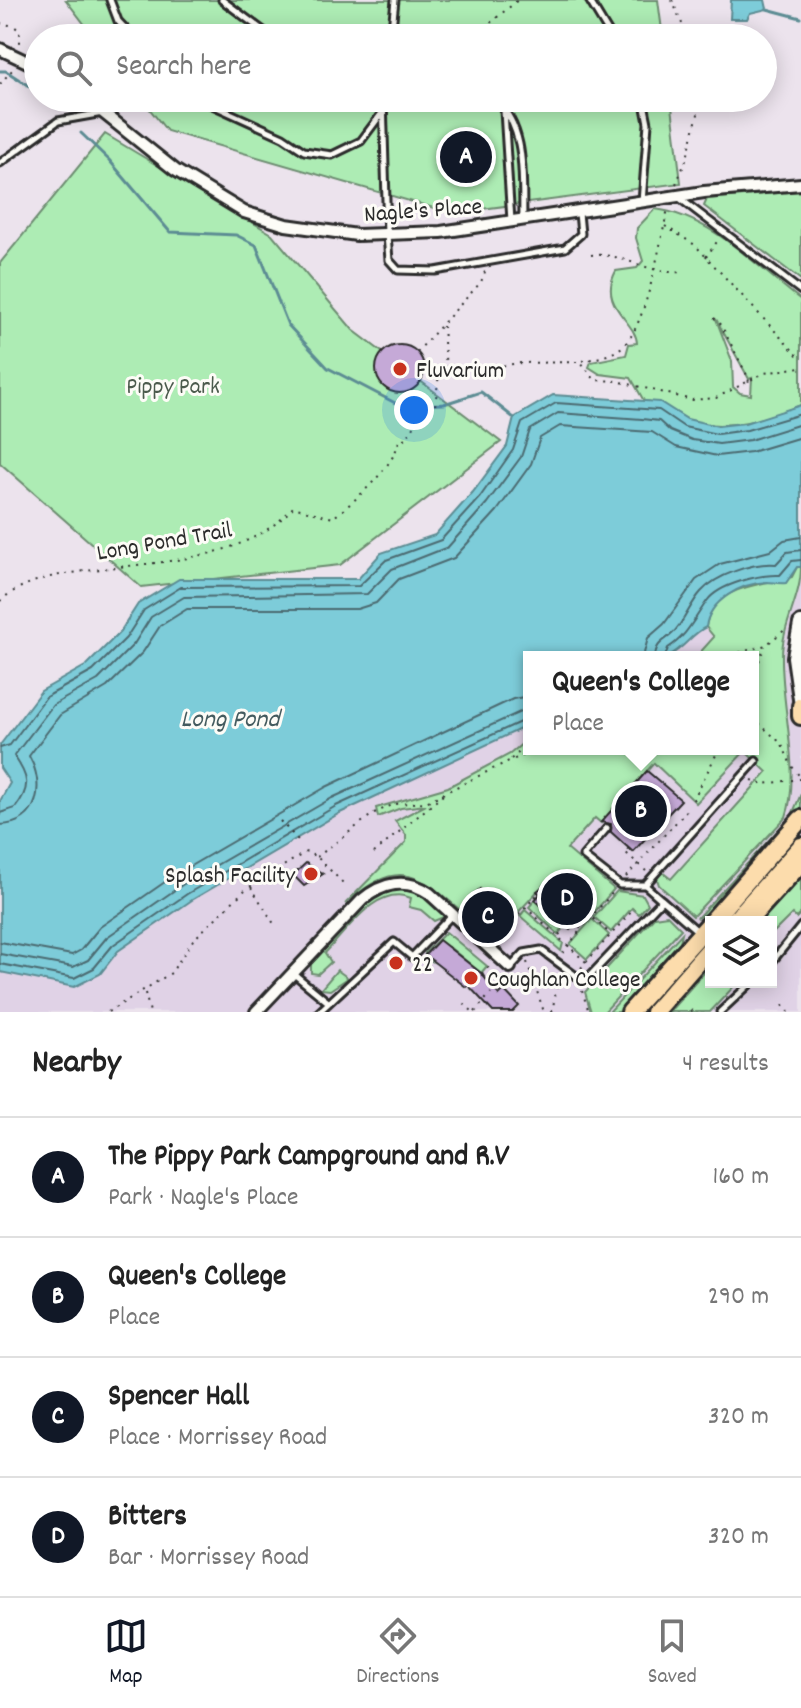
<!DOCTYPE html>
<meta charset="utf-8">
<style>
body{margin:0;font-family:Dekko,sans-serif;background:#f2f2f2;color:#222}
.controls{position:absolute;right:24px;bottom:24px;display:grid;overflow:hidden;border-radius:0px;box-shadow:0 4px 20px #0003}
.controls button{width:72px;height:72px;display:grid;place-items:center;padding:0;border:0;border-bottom:2px solid #e0e0e0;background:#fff;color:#222;font:40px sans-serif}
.you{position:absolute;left:414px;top:410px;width:28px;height:28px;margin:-20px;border:6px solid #fff;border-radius:50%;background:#1a73e8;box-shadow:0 0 0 12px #1a73e833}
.badge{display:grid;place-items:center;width:52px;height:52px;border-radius:50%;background:#111827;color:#fff;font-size:26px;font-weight:700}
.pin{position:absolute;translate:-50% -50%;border:4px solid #fff;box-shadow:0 2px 8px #0006}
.popup{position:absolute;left:523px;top:651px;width:236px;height:104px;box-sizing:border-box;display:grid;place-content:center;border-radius:0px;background:#fff;filter:drop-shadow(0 2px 6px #0005);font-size:26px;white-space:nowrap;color:#767676}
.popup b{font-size:30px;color:#222}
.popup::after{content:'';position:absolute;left:50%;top:100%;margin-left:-16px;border:16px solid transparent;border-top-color:#fff}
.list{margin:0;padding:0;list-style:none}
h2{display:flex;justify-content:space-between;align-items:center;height:104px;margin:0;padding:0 32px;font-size:34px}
h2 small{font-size:26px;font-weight:400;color:#767676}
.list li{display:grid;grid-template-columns:52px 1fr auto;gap:24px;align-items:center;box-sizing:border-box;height:120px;padding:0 32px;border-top:2px solid #e0e0e0}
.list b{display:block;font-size:30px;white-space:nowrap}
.list p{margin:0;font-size:26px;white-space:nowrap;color:#767676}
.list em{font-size:26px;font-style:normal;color:#767676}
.icon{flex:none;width:44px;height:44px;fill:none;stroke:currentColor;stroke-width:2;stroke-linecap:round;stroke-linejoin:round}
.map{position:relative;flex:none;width:801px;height:1012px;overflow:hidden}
.search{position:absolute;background:#fff;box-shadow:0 4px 20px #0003;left:24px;right:24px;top:24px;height:88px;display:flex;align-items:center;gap:20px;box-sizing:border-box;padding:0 28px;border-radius:44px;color:#767676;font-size:30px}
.sheet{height:584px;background:#fff}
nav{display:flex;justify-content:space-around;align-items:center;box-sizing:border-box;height:112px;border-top:2px solid #e0e0e0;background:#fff;font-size:22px;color:#767676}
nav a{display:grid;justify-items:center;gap:4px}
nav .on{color:#111827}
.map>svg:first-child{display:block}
.built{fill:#e0d2e6;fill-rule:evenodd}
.green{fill:#adecb4;stroke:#6c8c70;stroke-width:2;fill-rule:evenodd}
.water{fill:#7dccd9;stroke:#5c8c93;stroke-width:2}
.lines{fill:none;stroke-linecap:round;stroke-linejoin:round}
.shore{stroke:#4c6b71;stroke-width:2}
.stream{stroke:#5c8c93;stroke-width:3}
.building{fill:#c5a9d7;stroke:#2b2b2b;stroke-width:2}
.service-casing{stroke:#2b2b2b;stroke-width:11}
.minor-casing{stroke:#2b2b2b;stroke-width:16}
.secondary-casing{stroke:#2b2b2b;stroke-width:20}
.primary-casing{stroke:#2b2b2b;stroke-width:22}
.path{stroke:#2b2b2b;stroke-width:2;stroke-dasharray:2 6;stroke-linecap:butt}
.service{stroke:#fdfcf7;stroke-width:5}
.minor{stroke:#fdfcf7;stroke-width:10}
.secondary{stroke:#fdfcf7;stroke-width:14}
.primary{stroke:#fcdcac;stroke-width:16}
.poi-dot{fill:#c8321e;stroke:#fdfcf7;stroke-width:3}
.labels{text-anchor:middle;stroke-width:6;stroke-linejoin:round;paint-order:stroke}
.street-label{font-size:24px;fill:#2b2b2b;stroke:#fdfcf7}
.poi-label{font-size:24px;fill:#2b2b2b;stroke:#fdfcf7;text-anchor:start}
.park-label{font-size:24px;fill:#4c5b4d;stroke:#fdfcf7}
.water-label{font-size:26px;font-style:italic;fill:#445b5f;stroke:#fdfcf7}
</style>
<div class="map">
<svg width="801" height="1012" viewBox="0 0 801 1012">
<rect width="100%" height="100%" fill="#ece3ed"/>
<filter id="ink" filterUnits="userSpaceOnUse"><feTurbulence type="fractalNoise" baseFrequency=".0125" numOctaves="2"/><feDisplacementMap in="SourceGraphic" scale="16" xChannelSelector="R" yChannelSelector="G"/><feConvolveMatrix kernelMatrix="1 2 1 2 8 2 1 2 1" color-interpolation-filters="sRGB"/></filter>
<g filter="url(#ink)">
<path class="built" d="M 553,395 L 718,426 L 801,405 L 801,1012 L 0,1012 L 0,801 L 10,783 L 0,768 L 0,745 L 41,691 L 87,665 L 120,632 L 138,604 L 179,579 L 358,579 L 381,553 L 435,535 L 473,492 L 507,446 L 514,418 ZM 529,657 L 753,657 L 753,749 L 529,749 ZM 711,922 L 771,922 L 771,982 L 711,982 Z"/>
<g class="green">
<path d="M 66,0 L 658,0 L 663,38 L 95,38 Z"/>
<path d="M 141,98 L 671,98 L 681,183 L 451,213 L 167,131 Z"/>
<path d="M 105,134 L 272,234 L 353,330 L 501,442 L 340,565 L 141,587 L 0,463 L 0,263 Z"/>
<path d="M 801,191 L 801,280 L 704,206 L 707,199 Z"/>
<path d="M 655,209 C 711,216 757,267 801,300 L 801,405 C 767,418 725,433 689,420 C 670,413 668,403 644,401 L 631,378 L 600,374 L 589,367 L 591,362 L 626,355 L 629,344 L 637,343 C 636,321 597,306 616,271 L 637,268 L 643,261 L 636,238 L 637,228 ZM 716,319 L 749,379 L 752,378 L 751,395 L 740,393 L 733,387 L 732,361 Z"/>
<path d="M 797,567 L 801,567 C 801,598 782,624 782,656 C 781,706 801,772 786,817 L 693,916 L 659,885 L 657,879 L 662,872 L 671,879 L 767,772 L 745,751 L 696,803 L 654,763 L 601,823 L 595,818 L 567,849 L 614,889 L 592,915 L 553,879 L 548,885 L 545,883 L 512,919 L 480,889 L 471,895 L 460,910 C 413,868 395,861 345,904 L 406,842 L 406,835 L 395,821 L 426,805 L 401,808 L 378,817 L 376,808 L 448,787 L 510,754 L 529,738 L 529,749 L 753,749 L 753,657 L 696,657 L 714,637 L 706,627 C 711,586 760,585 792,577 Z"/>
<path d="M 801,794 L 801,807 L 709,912 L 697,918 L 792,815 Z"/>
<path d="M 801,872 L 801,913 L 796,918 L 792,914 L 771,935 L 771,922 L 756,922 Z"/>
<path d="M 404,888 L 422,894 L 446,916 L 434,921 L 421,910 L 409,907 L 411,898 C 377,883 346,932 325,953 L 331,962 L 318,974 L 311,973 L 311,964 C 337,936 364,893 404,888 Z"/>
<path d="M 617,891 L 643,895 L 648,904 L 639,914 L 632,908 L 611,932 L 594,917 Z"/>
<path d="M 535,900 L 565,926 L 558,934 L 529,907 Z"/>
<path d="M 525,910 L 563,943 L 561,951 L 520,916 Z"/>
<path d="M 667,915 L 681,929 L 604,1012 L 591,1012 L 585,992 L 654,917 Z"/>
<path d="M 592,919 L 609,935 L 587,959 L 570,944 Z"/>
<path d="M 446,932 L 487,966 L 481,973 L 449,947 L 426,955 L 443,966 L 425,958 L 425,953 Z"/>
<path d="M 682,933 L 679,947 L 619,1012 L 609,1012 Z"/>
<path d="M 711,965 L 711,982 L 738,982 L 710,1012 L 669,1012 Z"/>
<path d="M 337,970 L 348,978 L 330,990 L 321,989 Z"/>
</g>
<g class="water">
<path d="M 731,0 L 765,0 L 767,9 L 750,13 L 747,19 L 730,19 Z"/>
<path d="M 553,395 L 660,402 L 687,419 L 718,426 L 745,423 L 801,405 L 801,567 L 797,567 L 786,583 C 779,584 773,582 767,582 C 741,583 709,601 706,627 C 691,634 686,647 667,657 L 529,657 L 529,725 L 340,813 L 192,900 L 118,951 L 100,974 L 74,987 L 0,972 L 0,801 L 10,783 L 0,768 L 0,745 L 41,691 L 87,665 L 120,632 L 138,604 L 179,579 L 358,579 L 381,553 L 435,535 L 473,492 L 507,446 L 514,418 Z"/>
</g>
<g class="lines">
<g class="shore">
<path d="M 643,657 L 648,638 L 664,624 L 696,580 L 720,564 L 770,551 L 784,540 L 801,537"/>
<path d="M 655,657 C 656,642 664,642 673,633 C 685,621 690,604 701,592 C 716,575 753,562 776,564 L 787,552 L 801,550"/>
<path d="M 665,657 L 668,648 C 687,636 694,619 707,601 C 719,584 760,574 780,575 L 792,561 L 801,560"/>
<path d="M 0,748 L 10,745 L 46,697 L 93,671 L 126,638 L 144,610 L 181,587 L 359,586 L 386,560 L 441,540 L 480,497 L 513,450 L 522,423 L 556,403 L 659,410 L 684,427 L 717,434 L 747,430 L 801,414"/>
<path d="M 0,813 L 15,808 C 32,787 28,776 14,756 L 53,705 L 98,680 L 134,644 L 151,617 L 184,597 L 367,594 L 392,569 L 448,547 L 487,503 L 521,457 L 530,430 L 558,413 L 642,419 L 659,421 L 670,431 L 692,440 L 719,444 L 750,440 L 801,424"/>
<path d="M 0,825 C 40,824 45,784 29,756 L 60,715 L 107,687 L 143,652 L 160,626 L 187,609 L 357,609 L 376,603 L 399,579 L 454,558 L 497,511 L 531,464 L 540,438 L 560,426 L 652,432 L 676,447 L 717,456 L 751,452 L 801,437"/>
<path d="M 0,942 L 72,955 L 81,950 L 100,927 L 175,875 L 326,787 L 513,699 L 529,696"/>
<path d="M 0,954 L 73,967 L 88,960 L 107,937 L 182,885 L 332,798 L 529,708"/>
<path d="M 0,964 L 74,978 L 94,968 L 113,945 L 187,894 L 336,806 L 529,718"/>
</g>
<g class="stream">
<path d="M 767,9 L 801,18"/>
<path d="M 0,71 L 6,71 L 38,92"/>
<path d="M 48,98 L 69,108"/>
<path d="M 81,133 L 109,160 L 170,232 L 236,235 L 256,245 L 288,325 L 328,368 L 399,405 L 444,404 L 481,392 L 514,418"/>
</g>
</g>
<g class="building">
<circle cx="400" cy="369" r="24"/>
<path d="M 647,771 L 681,800 L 633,852 L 611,832 L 611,824 L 601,822 Z"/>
<path d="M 306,863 L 323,874 L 304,886 L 293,875 Z"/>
<path d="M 553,879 L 590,911 L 580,928 L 576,924 L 570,930 L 535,900 L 540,894 L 537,891 Z"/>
<path d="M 480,889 L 514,921 L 504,939 L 501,936 L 495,943 L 460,910 Z"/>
<path d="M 439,940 L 481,973 L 499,995 L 504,990 L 519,1006 L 513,1012 L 493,1012 L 468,985 L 466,987 L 425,955 Z"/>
</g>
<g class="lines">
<defs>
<g id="service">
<path d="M 110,0 L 118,21 L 134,38"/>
<path d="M 222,0 L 273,38"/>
<path d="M 589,0 L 612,38"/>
<path d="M 391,38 L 395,0"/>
<path d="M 197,98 L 283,137 L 304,151 L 332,155 L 361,141 L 382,113"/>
<path d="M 383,98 L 387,235 L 389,260 L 398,270 L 435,271 L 565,248 L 581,234 L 579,213"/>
<path d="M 492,98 C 528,124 522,179 523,219"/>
<path d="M 504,111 L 511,221"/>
<path d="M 0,163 L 58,121 L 103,113"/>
<path d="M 678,197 L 801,291"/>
<path d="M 642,202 L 648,123 L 643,98"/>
<path d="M 607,828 L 583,856 L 620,885 L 645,885 L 662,900"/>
<path d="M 645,885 L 756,761"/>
<path d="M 771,963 L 801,926"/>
<path d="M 511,967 L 524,953 L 541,950 L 584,982 L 662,900 L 711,943"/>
<path d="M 294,974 L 328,1002"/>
<path d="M 319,1012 L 394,942 L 412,957 L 452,915"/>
<path d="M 720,1012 L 752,982"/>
</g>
<g id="minor">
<path d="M 0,49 L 38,67"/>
<path d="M 85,98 L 175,170 L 244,212 L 286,225 L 357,235 L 441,232 L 704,192 L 801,184"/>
<path d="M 256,1012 L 362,900 C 382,883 406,877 429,893 L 510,967"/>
</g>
<path id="secondary" d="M 801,624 L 795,657 L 801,699"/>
<g id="primary">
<path d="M 801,706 L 801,716"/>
<path d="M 711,922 L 801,819"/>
<path d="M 733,922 L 801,846"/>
<path d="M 747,922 L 801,863"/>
<path d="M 630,1012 L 711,922"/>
<path d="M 654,1012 L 711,947"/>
</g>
</defs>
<use href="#service" class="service-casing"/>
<use href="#minor" class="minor-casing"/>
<use href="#secondary" class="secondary-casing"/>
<use href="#primary" class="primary-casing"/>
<g class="path">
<path d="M 672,0 L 688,38"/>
<path d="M 0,23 L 14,26 L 20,31 L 20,47"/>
<path d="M 472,38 L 518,0"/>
<path d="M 0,84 L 13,69"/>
<path d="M 676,184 L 687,158 L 702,98"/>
<path d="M 665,226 L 695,245 L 801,359"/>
<path d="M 591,255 C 622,252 649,275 681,272"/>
<path d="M 706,257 L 719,239"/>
<path d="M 714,318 L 719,321 L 749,379 L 747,387"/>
<path d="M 443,326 L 446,371"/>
<path d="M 417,352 L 481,282 L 486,269"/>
<path d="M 582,361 C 596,358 612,356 623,346 C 647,325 660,241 668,209"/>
<path d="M 0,601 C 24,580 55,575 86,571 C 154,561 245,563 293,507 L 333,518 C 353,502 395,467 399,440 L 407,438 L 416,423 L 435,406 L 439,374 L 521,363 L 581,362 L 595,380 L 617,381 L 692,400 L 716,398 L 764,373 L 801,367"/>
<path d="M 724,657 L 766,645 L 786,629"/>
<path d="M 753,676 L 765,646"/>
<path d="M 753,718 L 782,744 L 791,765 L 801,778"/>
<path d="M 511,759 L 529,744"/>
<path d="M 752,780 L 763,784 L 801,779"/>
<path d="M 693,800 L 719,749"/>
<path d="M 280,821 L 298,840"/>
<path d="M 629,848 L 625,852 L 647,872"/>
<path d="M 374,853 L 443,795"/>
<path d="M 317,857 L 374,813 L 395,804 L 426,802 L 509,761 L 541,749"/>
<path d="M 626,877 L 690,807"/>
<path d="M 251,887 L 276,927"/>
<path d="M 525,907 L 586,962"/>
<path d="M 588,913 L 610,934"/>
<path d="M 513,920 L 539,893"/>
<path d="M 584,925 L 615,890"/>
<path d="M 559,935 L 566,927"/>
<path d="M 563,953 L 581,929"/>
<path d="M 527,962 L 544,1012"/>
<path d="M 581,968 L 634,909"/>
<path d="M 482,974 L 492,963"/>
<path d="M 582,991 L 589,1012"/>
<path d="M 145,993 L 150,1012"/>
<path d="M 464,1004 L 472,1011"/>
<path d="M 783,1005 L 789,1012"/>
<path d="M 691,1010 L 693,1012"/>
<path d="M 108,1012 L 171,973 L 193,940 L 246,889 L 306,852 L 317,857 L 343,883"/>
<path d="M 475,1012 L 491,993"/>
<path d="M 552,1012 L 559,976"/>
</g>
<use href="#service" class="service"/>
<use href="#minor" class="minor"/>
<use href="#secondary" class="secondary"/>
<use href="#primary" class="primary"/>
</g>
</g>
<g class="poi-dot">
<circle cx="400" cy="369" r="8"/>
<circle cx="311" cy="874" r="8"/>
<circle cx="396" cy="963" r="8"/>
<circle cx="471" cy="978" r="8"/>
</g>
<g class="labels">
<g class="street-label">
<text transform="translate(423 209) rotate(-4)" y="8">Nagle's Place</text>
<text transform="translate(164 540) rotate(-10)" y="8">Long Pond Trail</text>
</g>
<g class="poi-label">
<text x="416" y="377">Fluvarium</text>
<text x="295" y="882" text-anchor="end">Splash Facility</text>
<text x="412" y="971">22</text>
<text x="487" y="986">Coughlan College</text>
</g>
<g class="park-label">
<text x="173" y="393">Pippy Park</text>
</g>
<g class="water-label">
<text x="230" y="726">Long Pond</text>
</g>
</g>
</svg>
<div class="controls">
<button><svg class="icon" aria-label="layers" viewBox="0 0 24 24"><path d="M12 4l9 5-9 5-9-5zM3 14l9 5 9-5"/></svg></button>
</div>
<div class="you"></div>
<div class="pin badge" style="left:466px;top:157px">A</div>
<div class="pin badge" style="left:641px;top:811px">B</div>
<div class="popup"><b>Queen's College</b>Place</div>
<div class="pin badge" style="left:488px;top:917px">C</div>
<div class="pin badge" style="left:567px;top:899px">D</div>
<div class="search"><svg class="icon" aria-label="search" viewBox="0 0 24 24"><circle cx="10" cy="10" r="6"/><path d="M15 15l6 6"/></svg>Search here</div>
</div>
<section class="sheet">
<h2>Nearby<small>4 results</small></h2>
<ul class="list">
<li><span class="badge">A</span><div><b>The Pippy Park Campground and R.V</b><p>Park · Nagle's Place</p></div><em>160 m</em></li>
<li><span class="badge">B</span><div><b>Queen's College</b><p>Place</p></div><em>290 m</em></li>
<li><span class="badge">C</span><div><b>Spencer Hall</b><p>Place · Morrissey Road</p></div><em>320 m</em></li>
<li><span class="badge">D</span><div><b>Bitters</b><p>Bar · Morrissey Road</p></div><em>320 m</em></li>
</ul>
</section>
<nav>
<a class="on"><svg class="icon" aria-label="map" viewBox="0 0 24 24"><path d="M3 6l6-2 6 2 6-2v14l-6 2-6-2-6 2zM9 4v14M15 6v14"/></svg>Map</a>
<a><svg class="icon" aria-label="directions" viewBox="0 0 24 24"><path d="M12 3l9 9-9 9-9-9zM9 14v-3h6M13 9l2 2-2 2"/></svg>Directions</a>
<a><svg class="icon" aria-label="saved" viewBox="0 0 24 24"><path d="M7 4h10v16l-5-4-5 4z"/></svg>Saved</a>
</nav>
